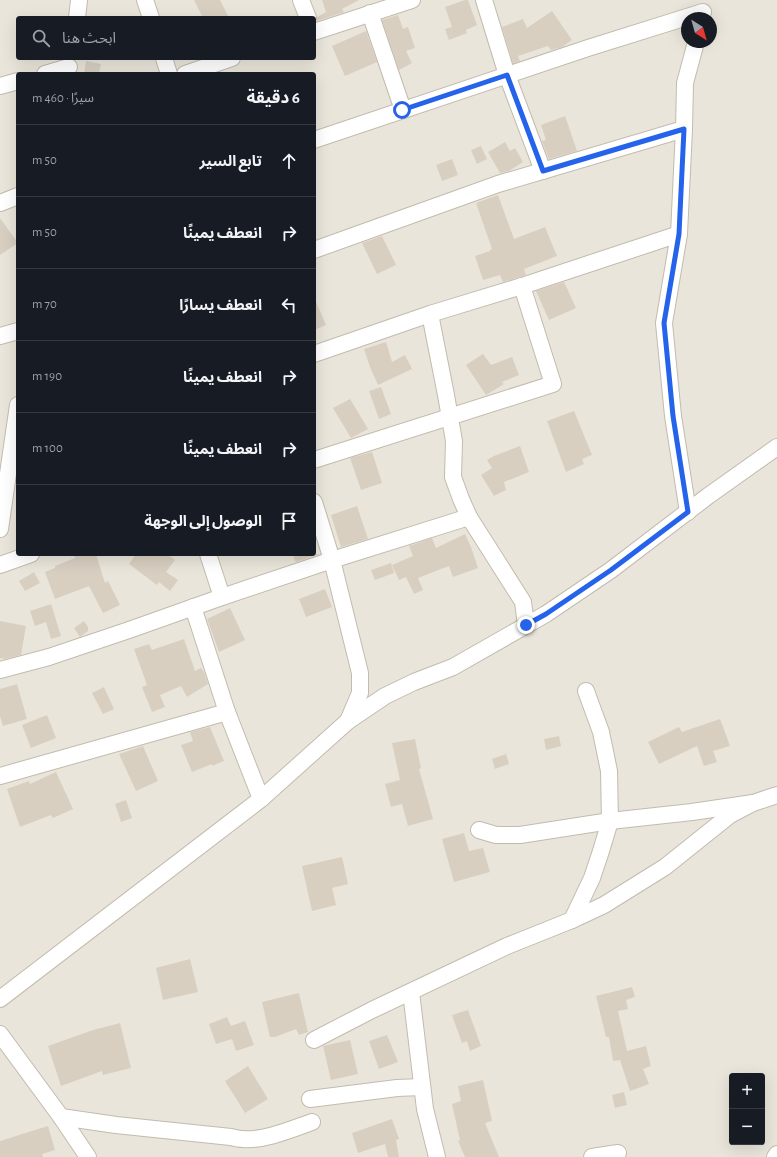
<!DOCTYPE html>
<html lang="ar">
<meta charset="utf-8">
<style>
body{margin:0;font-family:"Alegreya Sans","Noto Sans Arabic",sans-serif;background:#242831;color:#f1f3f6;direction:rtl}
.controls{position:absolute;right:12px;bottom:12px;display:grid;overflow:hidden;border-radius:4px;box-shadow:0 4px 16px #0002}
.controls button{width:36px;height:36px;display:grid;place-items:center;padding:0;border:0;border-bottom:1px solid #363941;background:#171b24;color:#f1f3f6;font:20px sans-serif}
.compass{position:absolute;left:681px;top:12px;width:36px;height:36px;border-radius:50%;background:#171b24;box-shadow:0 4px 16px #0002;rotate:143deg}
.stop{position:absolute;width:12px;height:12px;margin:-9px;border:3px solid #2563eb;border-radius:50%;background:#fff}
.stop.end{background:#2563eb;border-color:#fff;box-shadow:0 1px 4px #0008}
.list{margin:0;padding:0;list-style:none}
h2{display:flex;justify-content:space-between;align-items:center;height:52px;margin:0;padding:0 16px;font-size:17px}
h2 small{font-size:13px;font-weight:400;color:#9ea1a6}
.list li{display:grid;grid-template-columns:26px 1fr auto;gap:12px;align-items:center;box-sizing:border-box;height:72px;padding:0 16px;border-top:1px solid #363941}
.list b{display:block;font-size:15px;white-space:nowrap}
.list em{font-size:13px;font-style:normal;color:#9ea1a6}
.icon{flex:none;width:22px;height:22px;fill:none;stroke:currentColor;stroke-width:2;stroke-linecap:round;stroke-linejoin:round}
.map{position:relative;flex:none;width:777px;height:1157px;overflow:hidden;direction:ltr}
.search{position:absolute;background:#171b24;box-shadow:0 4px 16px #0002;left:16px;top:16px;width:300px;height:44px;display:flex;align-items:center;gap:10px;box-sizing:border-box;padding:0 14px;border-radius:4px;color:#9ea1a6;font-size:15px}
.panel{position:absolute;background:#171b24;box-shadow:0 4px 16px #0002;left:16px;top:72px;width:300px;height:484px;border-radius:4px;direction:rtl}
.map>svg:first-child{display:block}
.residential{fill:#eae5da;fill-rule:evenodd}
.building{fill:#d8cfc1}
.lines{fill:none;stroke-linecap:round;stroke-linejoin:round}
.minor-casing{stroke:#c2bbae;stroke-width:18}
.minor{stroke:#fff;stroke-width:16}
.route{stroke:#2563eb;stroke-width:5}
</style>
<div class="map">
<svg width="777" height="1157" viewBox="0 0 777 1157">
<rect width="100%" height="100%" fill="#f6f3ec"/>
<path class="residential" d="M 0,0 L 777,0 L 777,1157 L 0,1157 ZM 18,18 L 314,18 L 314,58 L 18,58 ZM 687,18 L 711,18 L 711,42 L 687,42 ZM 18,74 L 314,74 L 314,554 L 18,554 ZM 732,1076 L 762,1076 L 762,1142 L 732,1142 Z"/>
<g class="building">
<path d="M 194,0 L 220,0 L 229,18 L 203,18 Z"/>
<path d="M 322,0 L 359,0 L 342,9 L 344,12 L 317,21 L 317,17 L 326,12 Z"/>
<path d="M 465,0 L 468,0 L 477,25 L 466,30 L 467,33 L 449,40 L 445,29 L 452,27 L 445,7 Z"/>
<path d="M 552,11 L 572,40 L 562,47 L 551,50 L 548,46 L 518,56 L 520,61 L 513,63 L 502,27 L 523,19 L 527,28 Z"/>
<path d="M 398,15 L 403,29 L 408,27 L 415,48 L 406,51 L 412,63 L 399,70 L 382,20 Z"/>
<path d="M 366,31 L 377,62 L 345,76 L 332,46 Z"/>
<path d="M 86,61 L 101,64 L 99,74 L 84,74 Z"/>
<path d="M 565,116 L 577,151 L 549,159 L 542,141 L 546,140 L 541,125 Z"/>
<path d="M 505,142 L 510,151 L 515,148 L 523,162 L 509,171 L 500,173 L 488,152 Z"/>
<path d="M 481,146 L 487,159 L 477,164 L 471,150 Z"/>
<path d="M 452,159 L 458,175 L 442,181 L 436,165 Z"/>
<path d="M 498,195 L 514,239 L 545,227 L 557,256 L 524,269 L 526,275 L 503,282 L 500,275 L 483,280 L 475,256 L 490,251 L 490,250 L 492,249 L 476,203 Z"/>
<path d="M 0,218 L 18,243 L 0,255 Z"/>
<path d="M 382,236 L 396,265 L 377,274 L 362,243 Z"/>
<path d="M 564,282 L 576,308 L 549,320 L 536,291 Z"/>
<path d="M 314,297 L 326,325 L 314,330 Z"/>
<path d="M 386,342 L 392,362 L 405,355 L 412,369 L 378,385 L 370,367 L 364,349 Z"/>
<path d="M 483,354 L 491,365 L 512,357 L 519,375 L 502,382 L 504,384 L 486,395 L 466,365 Z"/>
<path d="M 381,387 L 391,414 L 379,419 L 369,391 Z"/>
<path d="M 350,399 L 368,429 L 351,438 L 333,408 Z"/>
<path d="M 574,411 L 592,455 L 582,459 L 584,464 L 566,472 L 547,421 Z"/>
<path d="M 520,446 L 529,472 L 504,482 L 506,490 L 494,496 L 481,475 L 492,468 L 487,460 L 494,456 Z"/>
<path d="M 372,452 L 382,483 L 361,490 L 350,458 Z"/>
<path d="M 357,506 L 368,539 L 341,547 L 331,515 Z"/>
<path d="M 465,534 L 471,547 L 478,568 L 453,577 L 449,566 L 418,578 L 423,590 L 414,594 L 406,577 L 399,580 L 392,565 L 413,556 L 409,546 L 432,538 L 436,548 Z"/>
<path d="M 74,554 L 96,554 L 105,583 L 108,581 L 120,605 L 103,613 L 89,586 L 55,599 L 45,572 L 55,568 L 55,566 L 75,558 Z"/>
<path d="M 136,554 L 167,554 L 175,560 L 166,572 L 178,580 L 170,591 L 159,582 L 157,585 L 129,564 Z"/>
<path d="M 299,554 L 320,554 L 296,562 L 293,557 Z"/>
<path d="M 391,563 L 394,573 L 375,580 L 371,570 Z"/>
<path d="M 34,572 L 40,583 L 25,591 L 19,581 Z"/>
<path d="M 325,589 L 332,607 L 306,617 L 299,599 Z"/>
<path d="M 51,604 L 61,636 L 51,639 L 46,622 L 35,626 L 30,611 Z"/>
<path d="M 230,608 L 245,640 L 219,652 L 207,619 Z"/>
<path d="M 0,621 L 26,626 L 21,655 L 5,659 L 0,658 Z"/>
<path d="M 84,621 L 88,627 L 88,631 L 80,637 L 74,628 Z"/>
<path d="M 184,639 L 195,671 L 201,668 L 204,672 L 208,684 L 187,697 L 181,686 L 160,695 L 165,707 L 152,712 L 142,687 L 147,685 L 134,649 L 149,644 L 152,650 Z"/>
<path d="M 17,684 L 27,719 L 3,726 L 0,716 L 0,689 Z"/>
<path d="M 104,687 L 114,709 L 103,714 L 92,693 Z"/>
<path d="M 47,715 L 56,738 L 31,748 L 22,725 Z"/>
<path d="M 720,719 L 730,746 L 713,751 L 717,762 L 704,766 L 697,746 L 659,764 L 648,742 L 679,727 L 682,732 Z"/>
<path d="M 210,727 L 224,761 L 212,766 L 212,764 L 192,772 L 181,745 L 193,741 L 190,732 Z"/>
<path d="M 559,736 L 561,746 L 546,750 L 544,739 Z"/>
<path d="M 415,739 L 421,768 L 419,769 L 433,819 L 408,826 L 402,804 L 391,807 L 385,784 L 400,780 L 392,743 Z"/>
<path d="M 143,746 L 158,781 L 136,791 L 119,754 Z"/>
<path d="M 506,754 L 509,764 L 495,769 L 492,759 Z"/>
<path d="M 56,772 L 73,809 L 53,818 L 51,815 L 20,827 L 7,789 L 29,781 L 30,784 Z"/>
<path d="M 126,800 L 132,818 L 121,822 L 115,804 Z"/>
<path d="M 464,833 L 469,851 L 483,848 L 490,872 L 454,882 L 442,839 Z"/>
<path d="M 342,857 L 348,884 L 332,888 L 336,905 L 312,911 L 302,866 Z"/>
<path d="M 190,959 L 198,992 L 163,1000 L 156,968 Z"/>
<path d="M 632,987 L 635,997 L 626,1000 L 628,1009 L 618,1011 L 627,1051 L 646,1046 L 651,1066 L 643,1069 L 649,1084 L 630,1091 L 620,1060 L 613,1061 L 609,1037 L 606,1037 L 596,996 Z"/>
<path d="M 299,993 L 308,1032 L 299,1035 L 296,1029 L 275,1037 L 270,1037 L 262,1002 Z"/>
<path d="M 468,1010 L 481,1046 L 470,1051 L 467,1041 L 462,1043 L 452,1015 Z"/>
<path d="M 227,1017 L 231,1026 L 245,1021 L 254,1045 L 236,1051 L 232,1039 L 216,1044 L 209,1024 Z"/>
<path d="M 120,1023 L 131,1068 L 103,1075 L 102,1071 L 61,1086 L 48,1046 L 93,1030 Z"/>
<path d="M 387,1035 L 398,1062 L 379,1069 L 369,1041 Z"/>
<path d="M 350,1040 L 358,1074 L 331,1080 L 323,1046 Z"/>
<path d="M 248,1066 L 268,1099 L 245,1113 L 225,1081 Z"/>
<path d="M 483,1080 L 492,1121 L 485,1123 L 499,1157 L 465,1157 L 458,1141 L 460,1140 L 452,1104 L 461,1101 L 458,1086 Z"/>
<path d="M 624,1092 L 627,1105 L 615,1108 L 612,1095 Z"/>
<path d="M 392,1119 L 399,1139 L 396,1140 L 399,1157 L 388,1157 L 385,1144 L 358,1153 L 352,1133 Z"/>
<path d="M 48,1126 L 55,1150 L 42,1154 L 43,1157 L 0,1157 L 0,1141 Z"/>
</g>
<g class="lines">
<defs>
<g id="minor">
<path d="M 145,0 L 151,18"/>
<path d="M 301,0 L 308,18"/>
<path d="M 484,0 L 507,75 L 543,171"/>
<path d="M 370,13 L 403,110"/>
<path d="M 77,18 L 79,0"/>
<path d="M 314,32 L 412,0"/>
<path d="M 164,58 L 169,74"/>
<path d="M 45,74 L 69,67"/>
<path d="M 185,74 L 232,58"/>
<path d="M 0,86 L 18,81"/>
<path d="M 314,140 L 588,48 L 703,12"/>
<path d="M 0,203 L 18,196"/>
<path d="M 314,250 L 498,184 L 684,129"/>
<path d="M 430,314 L 446,395 L 454,441 L 453,477 L 461,499 L 469,517 L 523,602 L 526,625"/>
<path d="M 0,336 L 18,331"/>
<path d="M 314,354 L 430,314 L 522,286 L 679,234"/>
<path d="M 314,460 L 553,384 L 522,286"/>
<path d="M 314,502 L 332,560 L 360,673 L 360,693 L 348,721"/>
<path d="M 688,512 L 673,416 L 664,323 L 679,234 L 684,129 L 685,83 L 696,42"/>
<path d="M 0,529 L 18,405"/>
<path d="M 208,554 L 222,597"/>
<path d="M 0,565 L 31,554"/>
<path d="M 193,607 L 227,712 L 261,799"/>
<path d="M 0,670 L 49,657 L 129,630 L 222,597 L 332,560 L 469,517"/>
<path d="M 0,776 L 227,712"/>
<path d="M 479,830 L 496,835 L 520,835 L 610,821 L 692,812 L 753,803 L 777,795"/>
<path d="M 572,920 L 592,878 L 601,851 L 610,821 L 609,771 L 601,732 L 586,691"/>
<path d="M 411,992 L 425,1109 L 437,1157"/>
<path d="M 0,999 L 261,799 L 348,721 L 385,696 L 414,682 L 453,667 L 546,614 L 611,570 L 708,496 L 777,447"/>
<path d="M 0,1034 L 61,1117 L 88,1157"/>
<path d="M 314,1040 L 372,1010 L 507,946 L 572,920 L 604,905 L 665,867 L 730,815 L 753,803"/>
<path d="M 310,1099 L 397,1088 L 422,1087"/>
<path d="M 61,1117 L 116,1125 L 231,1137 C 235,1138 239,1139 243,1139 C 264,1141 292,1129 312,1122"/>
<path d="M 592,1157 L 618,1153"/>
<path d="M 775,1157 L 777,1154"/>
</g>
</defs>
<use href="#minor" class="minor-casing"/>
<use href="#minor" class="minor"/>
</g>
<g class="lines">
<path class="route" d="M 402,110 L 507,75 L 543,171 L 684,129 L 679,234 L 664,323 L 673,416 L 688,512 L 611,570 L 546,614 L 526,625"/>
</g>
</svg>
<div class="controls">
<button>+</button>
<button>−</button>
</div>
<svg class="compass" viewBox="-18 -18 36 36"><path d="M0-13l5 13h-10z" fill="#e53935"/><path d="M0 13l5-13h-10z" fill="#9ea1a6"/></svg>
<div class="stop" style="left:402px;top:110px"></div>
<div class="stop end" style="left:526px;top:625px"></div>
<div class="search"><svg class="icon" aria-label="search" viewBox="0 0 24 24"><circle cx="10" cy="10" r="6"/><path d="M15 15l6 6"/></svg>ابحث هنا</div>
<section class="panel">
<h2>6 دقيقة<small>سيرًا · 460 m</small></h2>
<ul class="list">
<li><svg class="icon" aria-label="ahead" viewBox="0 0 24 24"><path d="M12 20V5M6 11l6-6 6 6"/></svg><div><b>تابع السير</b></div><em>50 m</em></li>
<li><svg class="icon" aria-label="right" viewBox="0 0 24 24"><path d="M7 20v-9h11M14 6l5 5-5 5"/></svg><div><b>انعطف يمينًا</b></div><em>50 m</em></li>
<li><svg class="icon" aria-label="left" viewBox="0 0 24 24"><path d="M17 20v-9H6M10 6l-5 5 5 5"/></svg><div><b>انعطف يسارًا</b></div><em>70 m</em></li>
<li><svg class="icon" aria-label="right" viewBox="0 0 24 24"><path d="M7 20v-9h11M14 6l5 5-5 5"/></svg><div><b>انعطف يمينًا</b></div><em>190 m</em></li>
<li><svg class="icon" aria-label="right" viewBox="0 0 24 24"><path d="M7 20v-9h11M14 6l5 5-5 5"/></svg><div><b>انعطف يمينًا</b></div><em>100 m</em></li>
<li><svg class="icon" aria-label="arrive" viewBox="0 0 24 24"><path d="M6 21V4h12l-3 4 3 4H6"/></svg><div><b>الوصول إلى الوجهة</b></div></li>
</ul>
</section>
</div>
